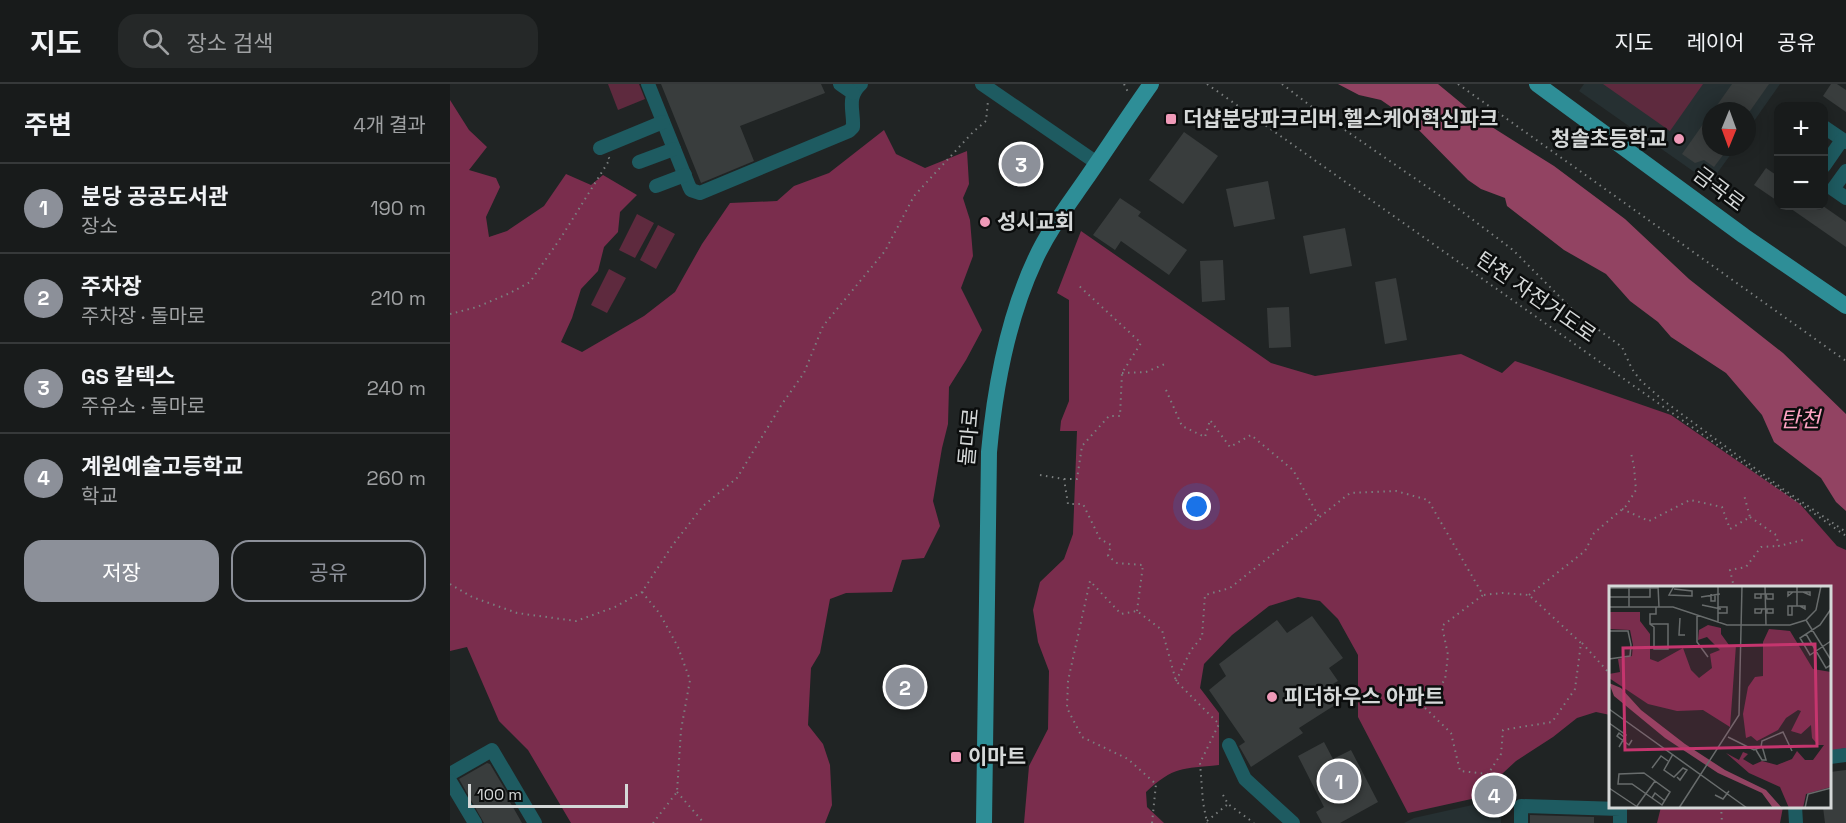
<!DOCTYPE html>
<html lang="ko">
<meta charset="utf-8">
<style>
body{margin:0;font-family:"Space Grotesk","Noto Sans KR",sans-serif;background:#252828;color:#f1f3f6}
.controls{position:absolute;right:18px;top:18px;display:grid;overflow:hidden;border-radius:12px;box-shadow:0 3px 15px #0003}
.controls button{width:54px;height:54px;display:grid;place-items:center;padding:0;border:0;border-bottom:2px solid #36393a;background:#181b1b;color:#f1f3f6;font:30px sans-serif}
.compass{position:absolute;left:1252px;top:18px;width:54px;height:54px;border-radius:50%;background:#181b1b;box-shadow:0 3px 15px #0003;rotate:181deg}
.scale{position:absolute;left:18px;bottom:15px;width:160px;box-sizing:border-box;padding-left:6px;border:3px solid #d5d8d8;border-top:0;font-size:16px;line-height:21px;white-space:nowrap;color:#d5d8d8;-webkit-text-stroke:4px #0b0d0d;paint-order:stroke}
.you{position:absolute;left:747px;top:423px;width:21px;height:21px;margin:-15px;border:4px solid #fff;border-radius:50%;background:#1a73e8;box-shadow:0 0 0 9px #1a73e833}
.badge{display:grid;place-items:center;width:39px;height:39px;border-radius:50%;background:#8c9099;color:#fff;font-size:20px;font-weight:700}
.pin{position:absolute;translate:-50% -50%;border:3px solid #fff;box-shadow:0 2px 6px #0006}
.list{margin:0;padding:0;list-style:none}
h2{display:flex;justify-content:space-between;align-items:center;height:78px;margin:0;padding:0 24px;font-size:26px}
h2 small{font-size:20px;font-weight:400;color:#9fa1a3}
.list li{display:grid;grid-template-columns:39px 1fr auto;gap:18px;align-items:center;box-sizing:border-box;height:90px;padding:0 24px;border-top:2px solid #36393a}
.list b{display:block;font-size:22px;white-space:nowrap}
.list p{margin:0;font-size:20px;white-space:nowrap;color:#9fa1a3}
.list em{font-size:20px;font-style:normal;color:#9fa1a3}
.actions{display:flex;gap:12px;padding:18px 24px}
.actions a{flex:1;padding:14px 0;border:2px solid #8c9099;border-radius:18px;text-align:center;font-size:21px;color:#8c9099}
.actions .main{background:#8c9099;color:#fff}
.icon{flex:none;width:33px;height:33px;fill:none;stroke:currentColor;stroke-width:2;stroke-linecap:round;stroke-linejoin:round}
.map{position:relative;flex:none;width:1396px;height:739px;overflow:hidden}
header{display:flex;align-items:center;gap:36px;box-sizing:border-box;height:84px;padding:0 30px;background:#181b1b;border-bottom:2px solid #36393a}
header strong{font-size:28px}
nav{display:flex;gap:33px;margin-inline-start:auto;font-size:21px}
.search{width:420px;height:54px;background:#252828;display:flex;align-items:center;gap:15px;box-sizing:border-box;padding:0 21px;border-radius:18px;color:#9fa1a3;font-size:22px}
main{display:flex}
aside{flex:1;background:#181b1b}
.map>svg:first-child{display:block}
.built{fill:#263032}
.green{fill:#5e2a3e}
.forest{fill:#7a2d4d}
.water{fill:#924362}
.building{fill:#393d3d}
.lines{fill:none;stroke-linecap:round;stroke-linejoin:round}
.path{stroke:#7b7f7f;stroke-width:2;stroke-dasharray:1.5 4.5;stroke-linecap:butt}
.minor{stroke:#1e5b61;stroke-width:14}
.major{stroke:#2e8e97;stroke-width:16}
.poi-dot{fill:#ef9ab8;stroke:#0b0d0d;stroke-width:2}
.labels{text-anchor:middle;stroke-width:5;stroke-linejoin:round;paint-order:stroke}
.poi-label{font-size:21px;font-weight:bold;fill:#d5d8d8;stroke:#0b0d0d;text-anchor:start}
.street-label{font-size:21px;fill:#d5d8d8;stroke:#0b0d0d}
.water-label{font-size:22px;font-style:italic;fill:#fda3c2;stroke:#0b0d0d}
.inset-road{fill:none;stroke:#686c6c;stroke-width:1.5}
.view{fill:#c5356e;fill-opacity:0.15;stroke:#c5356e;stroke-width:3}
.inset-edge{fill:none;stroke:#d5d8d8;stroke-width:3}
</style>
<header>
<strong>지도</strong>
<div class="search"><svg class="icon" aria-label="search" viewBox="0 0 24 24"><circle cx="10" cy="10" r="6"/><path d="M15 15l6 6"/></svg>장소 검색</div>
<nav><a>지도</a><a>레이어</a><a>공유</a></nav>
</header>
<main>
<aside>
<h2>주변<small>4개 결과</small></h2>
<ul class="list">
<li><span class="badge">1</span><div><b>분당 공공도서관</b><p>장소</p></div><em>190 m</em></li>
<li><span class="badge">2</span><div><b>주차장</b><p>주차장 · 돌마로</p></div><em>210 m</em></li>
<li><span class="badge">3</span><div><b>GS 칼텍스</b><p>주유소 · 돌마로</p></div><em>240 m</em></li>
<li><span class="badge">4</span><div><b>계원예술고등학교</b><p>학교</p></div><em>260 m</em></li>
</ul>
<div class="actions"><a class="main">저장</a><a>공유</a></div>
</aside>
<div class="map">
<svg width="1396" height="739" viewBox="0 0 1396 739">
<rect width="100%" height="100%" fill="#202424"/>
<g class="built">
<path d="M 1134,0 L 1330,0 L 1297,47 L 1297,27 L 1261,27 L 1261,63 L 1286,63 L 1260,99 L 1129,7 Z"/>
<path d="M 1052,701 L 1051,739 L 954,739 L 964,734 L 1027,720 L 1044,703 Z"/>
</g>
<g class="green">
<path d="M 158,0 L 189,0 L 195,15 L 168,26 Z"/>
<path d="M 1153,0 L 1253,0 L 1220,47 Z"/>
<path d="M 187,130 L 204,139 L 185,174 L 169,166 Z"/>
<path d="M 208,141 L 225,150 L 206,185 L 190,176 Z"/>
<path d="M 159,185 L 176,194 L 157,229 L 141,221 Z"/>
</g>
<g class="forest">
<path d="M 0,16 L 19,46 L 37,63 L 19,86 L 46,94 L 50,103 L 36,133 L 39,153 L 57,147 L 94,122 L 116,90 L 141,101 L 153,91 L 187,111 L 170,128 L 168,148 L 154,163 L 148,187 L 131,205 L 122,234 L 111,258 L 132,268 L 194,232 L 225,208 L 252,160 L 280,119 L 327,117 L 344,102 L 379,89 L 434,46 L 446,70 L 475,84 L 517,67 L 519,100 L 513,114 L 520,136 L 523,172 L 511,204 L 532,246 L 516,276 L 499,303 L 498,340 L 492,364 L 483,417 L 490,442 L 474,474 L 452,476 L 442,508 L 396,509 L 380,515 L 370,569 L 361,584 L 358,641 L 373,660 L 380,681 L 382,721 L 375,739 L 121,739 L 78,666 L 49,637 L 17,563 L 0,567 Z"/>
<path d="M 631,147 L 821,279 L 865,292 L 1011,270 L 1052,289 L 1065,277 L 1221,331 L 1350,420 L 1387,462 L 1396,466 L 1396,664 L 1380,667 L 1380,503 L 1160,503 L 1160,631 L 1146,628 L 1127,634 L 1103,653 L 1066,677 L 1026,714 L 958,729 L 908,633 L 908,571 L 888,535 L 870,517 L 848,513 L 819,522 L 782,551 L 754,580 L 750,604 L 769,629 L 769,681 C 732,685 724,682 696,708 L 697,723 L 714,739 L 574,739 L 579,682 L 598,645 L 599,587 L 588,558 L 583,526 L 590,498 L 614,475 L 623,450 L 627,347 L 610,347 L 611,337 L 619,317 L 619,216 L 607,209 Z"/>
<path d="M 1211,723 L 1211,722 L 1333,723 L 1330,739 L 1207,739 Z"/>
</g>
<path class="water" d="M 888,0 L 988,0 L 1034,38 L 1104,82 L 1175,135 L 1239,195 L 1333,269 L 1396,330 L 1396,427 L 1386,418 L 1371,394 L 1324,358 L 1312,331 L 1276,289 L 1221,253 L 1208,238 L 1180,217 L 1156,190 L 1114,166 L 1057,122 L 1055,114 L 1031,105 L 1018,96 L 957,34 L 931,16 L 909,11 Z"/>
<g class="building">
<path d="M 211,0 L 371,0 L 375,9 L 290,42 L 304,77 L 251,99 Z"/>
<path d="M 1282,0 L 1319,0 L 1300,27 L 1263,27 Z"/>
<path d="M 1381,0 L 1387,0 L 1396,6 L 1396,28 L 1373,12 Z"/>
<path d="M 1261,29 L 1261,63 L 1279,63 L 1264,83 L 1254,76 L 1245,79 L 1232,70 Z"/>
<path d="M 734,48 L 768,72 L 733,120 L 699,96 Z"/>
<path d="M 1316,84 L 1329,93 L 1329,118 L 1304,101 Z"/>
<path d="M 818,97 L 825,135 L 784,143 L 776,105 Z"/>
<path d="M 670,114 L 691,128 L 688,132 L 737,166 L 719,191 L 671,157 L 665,166 L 643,151 Z"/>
<path d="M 1337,122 L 1373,122 L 1396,138 L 1396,163 Z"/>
<path d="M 895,144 L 902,182 L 860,190 L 853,152 Z"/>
<path d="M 773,176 L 775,216 L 752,218 L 750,177 Z"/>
<path d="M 946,194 L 957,256 L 935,260 L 925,198 Z"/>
<path d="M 839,223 L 841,263 L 819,264 L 817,224 Z"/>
<path d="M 862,532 L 893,574 L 879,584 L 888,597 L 874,605 L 885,621 L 849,644 L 853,649 L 801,683 L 789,662 L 795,658 L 759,606 L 776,592 L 769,580 L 827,536 L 837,549 Z"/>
<path d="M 874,658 L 883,675 L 901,666 L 928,718 L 890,739 L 872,739 L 866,728 L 874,723 L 848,672 Z"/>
<path d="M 37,679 L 40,680 L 62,717 L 60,718 L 72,739 L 34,739 L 9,695 Z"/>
<path d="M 1396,686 L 1396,739 L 1375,739 L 1373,723 L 1380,723 L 1380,688 Z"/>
<path d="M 1080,731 L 1144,733 L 1144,739 L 1080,739 Z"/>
</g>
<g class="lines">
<g class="path">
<path d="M 674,0 L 679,10"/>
<path d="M 757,0 L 1396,452"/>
<path d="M 832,0 L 866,26 L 1002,120 L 1063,166 L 1127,230 L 1172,263 L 1182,285 L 1191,297 L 1214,317 L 1333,405 L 1396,448"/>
<path d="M 1008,0 L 1396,277"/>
<path d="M 0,230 L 27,223 L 60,209 L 80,198 L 112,152 L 160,75 L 157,72"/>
<path d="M 672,289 L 696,288 L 715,280"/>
<path d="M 716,306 L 732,342 L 755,353 L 760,336 L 780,363 L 801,351 L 843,386 L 869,433"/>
<path d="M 590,391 L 614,395 L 618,420 L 633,420 L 650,455 L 661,461 L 658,472 L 667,479 L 693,481 L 687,527"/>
<path d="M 614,395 L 627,395 L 632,362 L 659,332 L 670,332 L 672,289 L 691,259 L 627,200"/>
<path d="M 1172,425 L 1199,437 L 1240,416 L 1272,423 L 1280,445 L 1300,433 L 1294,411"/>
<path d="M 1300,433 L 1326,451 L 1329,462 L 1353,456"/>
<path d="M 0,500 L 22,513 L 67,529 L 126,537 L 165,523 L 192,508 L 222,462 L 253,422 L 287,394 L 332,320 L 354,289 L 373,242 L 435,167 L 464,112 L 523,48 L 536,37 L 538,17"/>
<path d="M 1279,503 L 1283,499 L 1280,486 L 1296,483 L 1311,463 L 1329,462"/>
<path d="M 192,508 L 210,530 L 228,563 L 240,596 L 231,646 L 227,708 L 203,739"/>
<path d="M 1079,511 L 1135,467 L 1144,449 L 1176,422 L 1186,406 L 1184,383 L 1181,369"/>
<path d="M 1132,559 L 1160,590"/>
<path d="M 726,597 L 741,566 L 752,553 L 755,511 L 780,504 L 900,409 L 946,407 L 978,416 L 1033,511 L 992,542 L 998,571 L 995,596 L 972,621 L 1001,649 L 1010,687 L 1038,690 L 1051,670 L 1053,646 L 1102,638 L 1125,605 L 1131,559 L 1079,511 L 1052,509 L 1033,511"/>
<path d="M 227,708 L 254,739"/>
<path d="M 773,711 L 778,720 L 804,739"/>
<path d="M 1271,722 L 1272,739"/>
<path d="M 757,737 L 778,720"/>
<path d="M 702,739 L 706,700 L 678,675 L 632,653 L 617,624 L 618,597 L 640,497 L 671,530 L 687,527 L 712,546 L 726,597 L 769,640 L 750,679 L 753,718 L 757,739"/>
</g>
<g class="minor">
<path d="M 198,0 L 239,102 L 241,106 L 250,109 L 399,47 L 403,43 C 404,26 396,14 411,0"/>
<path d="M 390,0 L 403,9"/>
<path d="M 532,0 L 647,79"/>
<path d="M 1374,43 L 1396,58"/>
<path d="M 150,64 L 213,38"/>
<path d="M 189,78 L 224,65"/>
<path d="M 1374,82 L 1392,56"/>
<path d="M 1396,87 L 1383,105 L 1396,114"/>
<path d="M 206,102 L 235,91"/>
<path d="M 779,661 L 795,695 L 843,739"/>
<path d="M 1380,673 L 1396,671"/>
<path d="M 0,690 L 42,666 L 85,739"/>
<path d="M 0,697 L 25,739"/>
<path d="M 1345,722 L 1346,739"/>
<path d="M 1071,739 L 1071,722 L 1170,725 L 1170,739"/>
</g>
<g class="major">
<path d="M 1087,0 L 1294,152 L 1396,222"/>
<path d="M 534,739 L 539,368 C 545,302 557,236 585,176 C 598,147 618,121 636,95 C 658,63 679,31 701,0"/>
</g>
</g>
<g class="poi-dot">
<rect x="715" y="29" width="12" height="12" rx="3"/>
<circle cx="1229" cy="55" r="6"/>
<circle cx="535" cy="138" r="6"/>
<circle cx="822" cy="613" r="6"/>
<rect x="500" y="667" width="12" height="12" rx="3"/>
</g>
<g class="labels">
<g class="poi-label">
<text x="733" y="42">더샵분당파크리버.헬스케어혁신파크</text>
<text x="1217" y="62" text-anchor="end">청솔초등학교</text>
<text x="547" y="145">성시교회</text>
<text x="834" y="620">피더하우스 아파트</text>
<text x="518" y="680">이마트</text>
</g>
<g class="street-label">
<text transform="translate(1269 105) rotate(37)" y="7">금곡로</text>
<text transform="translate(1086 213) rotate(35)" y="7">탄천 자전거도로</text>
<text transform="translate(519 353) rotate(-85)" y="7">돌마로</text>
</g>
<g class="water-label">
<text x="1350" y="343">탄천</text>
</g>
</g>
<g transform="translate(1159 502)">
<rect width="222" height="222" fill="#202424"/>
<path d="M 0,26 L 31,26 L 31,35 L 41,48 L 41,73 L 49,76 L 74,62 L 82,84 L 90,92 L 103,82 L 101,68 L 111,64 L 98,51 L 89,54 L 90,44 L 99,39 L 112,42 L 112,48 L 120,59 L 127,59 L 121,141 L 94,124 L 68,125 L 39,118 L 0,92 L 0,88 L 11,86 L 9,73 L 23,70 L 24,59 L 21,44 L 0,43 ZM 160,43 L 181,45 L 204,83 L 222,86 L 222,201 L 197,208 L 194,222 L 180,222 L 171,201 L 140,187 L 117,167 L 130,174 L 134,166 L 139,168 L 134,173 L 144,179 L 153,175 L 168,179 L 183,173 L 188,165 L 196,174 L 204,174 L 215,159 L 209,159 L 203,152 L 202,139 L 192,148 L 182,145 L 192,125 L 189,124 L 177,132 L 169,144 L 148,155 L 142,150 L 137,152 L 134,128 L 139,101 L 146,91 L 154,90 L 154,56 Z" fill="#7a2d4d"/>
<path d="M 0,97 L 12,102 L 32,124 L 76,158 L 116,184 L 157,204 L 173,222 L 164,222 L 153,207 L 109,187 L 56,152 L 5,110 Z" fill="#924362"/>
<path class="inset-road" d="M 49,0 L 50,21M 156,0 L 157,39M 20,1 L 20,21M 0,2 L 49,2M 65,3 L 83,5 L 83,10 L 60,9 L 65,0M 184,6 L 179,10 L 179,6 L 201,6 L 201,9 L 194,6M 102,8 L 102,15 L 106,15 L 106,8M 152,8 L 152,12 L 146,12 L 146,8 L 164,8 L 164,13 L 158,13 L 157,8M 0,11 L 41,11 L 41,0M 92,11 L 111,8M 93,19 L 112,23M 183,20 L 183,29 L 179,29 L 179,20 L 196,20 L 196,23 L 191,20M 188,20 L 188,0M 0,21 L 64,21 L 118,39 L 181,39 L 197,34 L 207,24 L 212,0M 153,23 L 152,27 L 146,27 L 146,23 L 164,23 L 164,27 L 158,27 L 158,23M 222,23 L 211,39 L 191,52 L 201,69 L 222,55M 109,27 L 118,27 L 118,21 L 109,21M 88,29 L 88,56 L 99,71M 71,32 L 70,49 L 76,49M 197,34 L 222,74M 109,37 L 109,0M 41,38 L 59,38 L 59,63 L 45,63 L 45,41 L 41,38 L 41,28 L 47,28 L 47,21M 0,45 L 19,45 L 22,59 L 21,70 L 0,73M 197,48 L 217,82 L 222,79M 0,123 L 138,222M 0,137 L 17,149 L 10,161M 15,151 L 10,147 L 8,150 L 20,159 L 23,154M 119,151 L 145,164 L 152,161 L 153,155 L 174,146 L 183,165M 147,164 L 153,174 L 157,174 L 153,160M 64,168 L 55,184 L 65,191 L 74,182 L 78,184 L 71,194 L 68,191M 43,182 L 52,170 L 59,175M 35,187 L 61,206 L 53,219 L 23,198 L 9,198 L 10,188 ZM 0,202 L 30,222M 106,209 L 114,213 L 120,205M 43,212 L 46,207 L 56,215M 28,220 L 46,195M 70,222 L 130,129 L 133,0M 196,222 L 199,208 L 222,202"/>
<path class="view" d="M 206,58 L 208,160 L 16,164 L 14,62 Z"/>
<rect width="222" height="222" class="inset-edge"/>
</g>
</svg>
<div class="controls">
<button>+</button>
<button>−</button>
</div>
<svg class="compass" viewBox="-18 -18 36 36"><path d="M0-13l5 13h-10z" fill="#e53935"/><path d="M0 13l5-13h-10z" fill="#9fa1a3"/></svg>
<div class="scale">100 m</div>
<div class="you"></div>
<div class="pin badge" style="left:889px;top:697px">1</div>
<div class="pin badge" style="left:455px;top:603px">2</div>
<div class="pin badge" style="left:571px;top:80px">3</div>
<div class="pin badge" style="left:1044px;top:711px">4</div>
</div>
</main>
